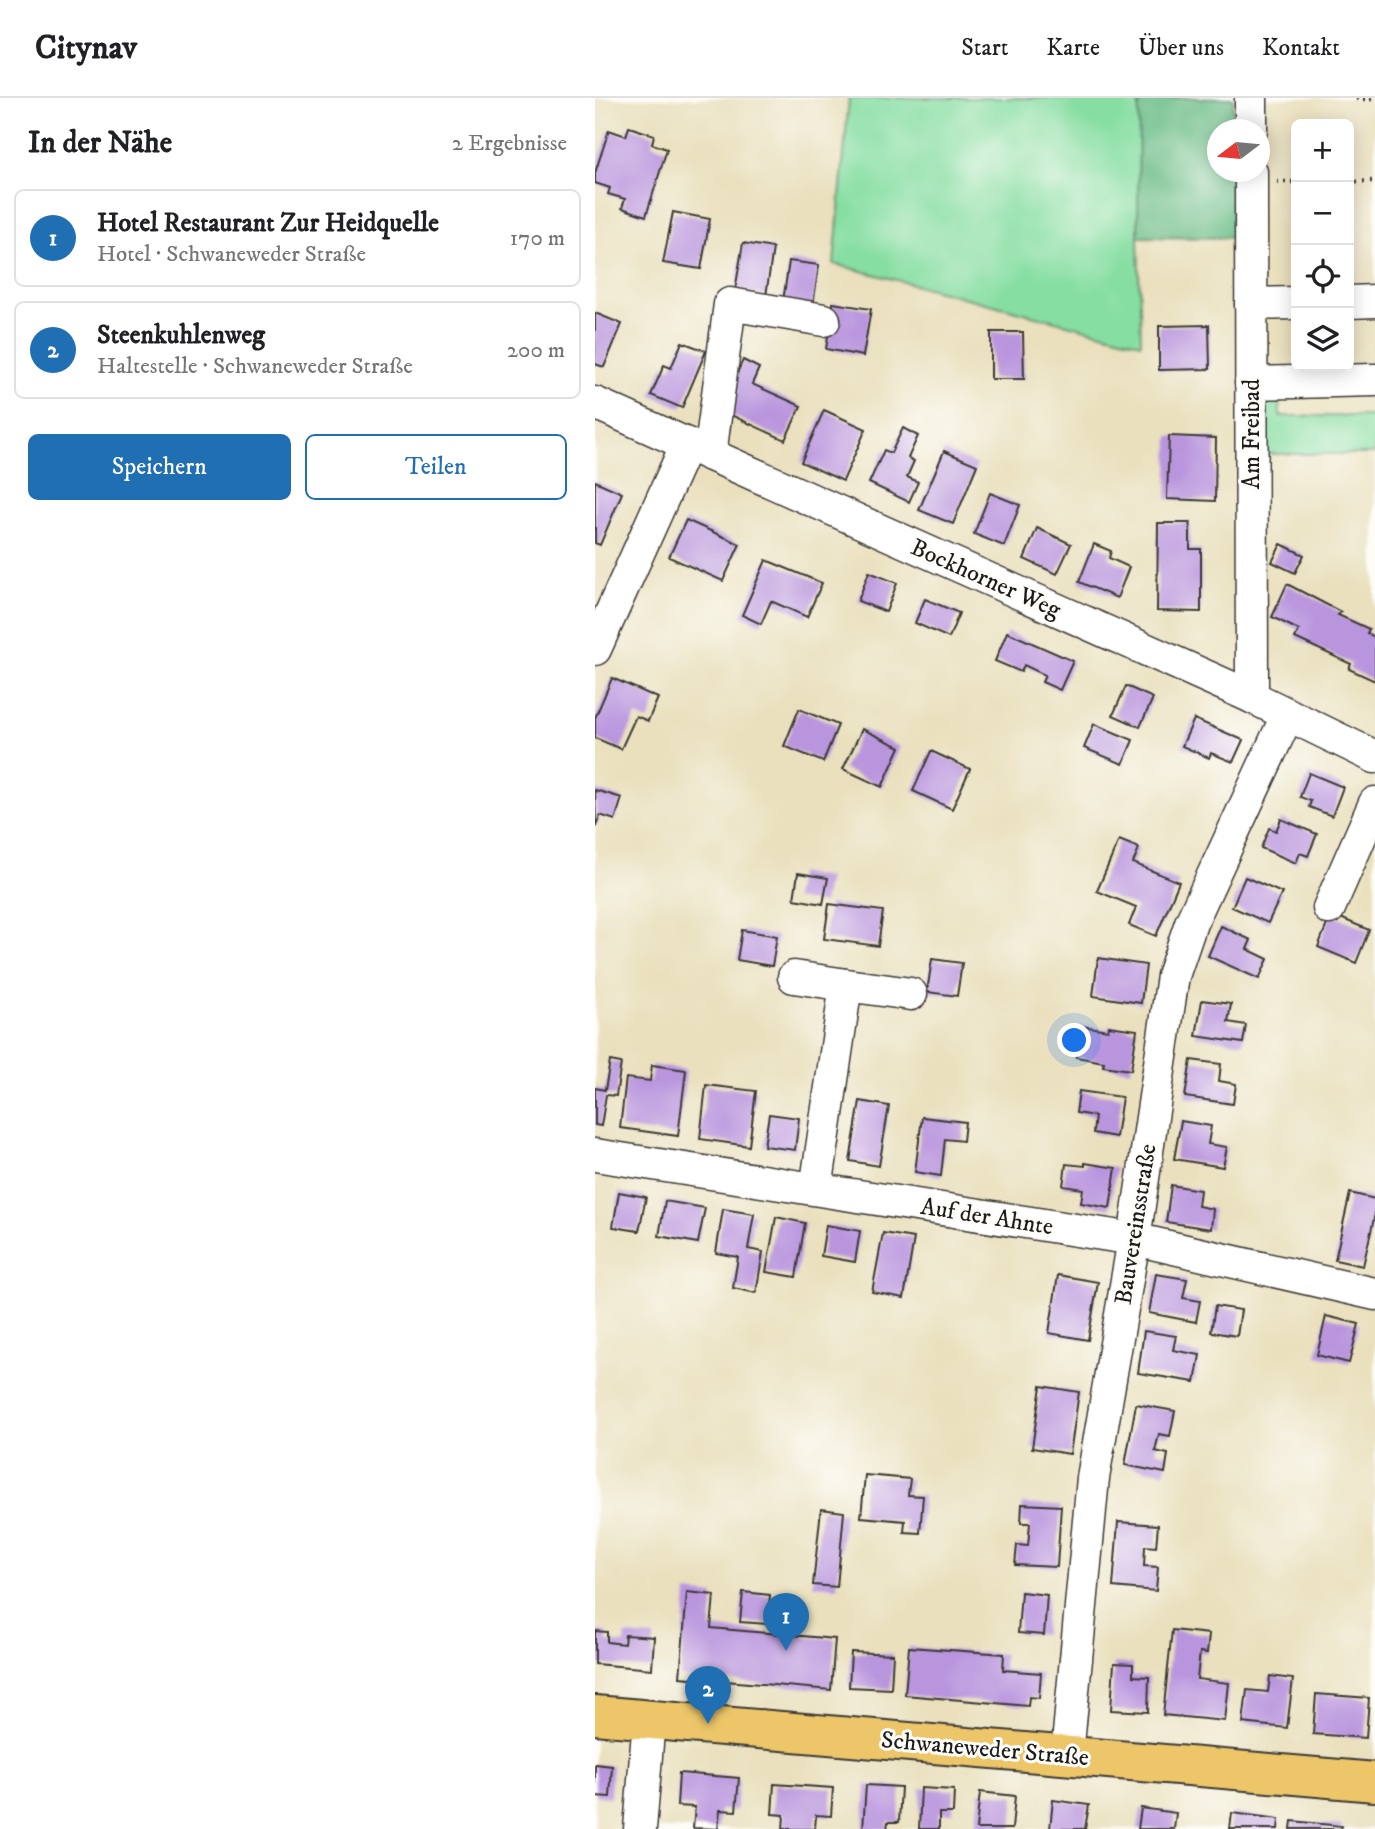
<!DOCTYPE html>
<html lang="de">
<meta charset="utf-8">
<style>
body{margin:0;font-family:"IM FELL DW Pica",serif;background:#f6f6f6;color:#202124}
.controls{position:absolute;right:21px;top:21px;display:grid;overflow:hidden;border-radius:10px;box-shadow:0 4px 18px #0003}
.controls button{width:63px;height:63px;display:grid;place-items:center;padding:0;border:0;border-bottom:2px solid #e0e0e0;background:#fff;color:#202124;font:35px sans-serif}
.compass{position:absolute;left:612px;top:21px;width:63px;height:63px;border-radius:50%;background:#fff;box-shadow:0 4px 18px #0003;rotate:254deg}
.you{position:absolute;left:480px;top:943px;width:24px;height:24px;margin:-18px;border:5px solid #fff;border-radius:50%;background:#1a73e8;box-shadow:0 0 0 10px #1a73e833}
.badge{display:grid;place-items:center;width:46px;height:46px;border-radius:50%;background:#1f6fb2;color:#fff;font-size:23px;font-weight:700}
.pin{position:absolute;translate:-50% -58px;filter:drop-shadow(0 2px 4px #0008)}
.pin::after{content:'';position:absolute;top:37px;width:24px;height:21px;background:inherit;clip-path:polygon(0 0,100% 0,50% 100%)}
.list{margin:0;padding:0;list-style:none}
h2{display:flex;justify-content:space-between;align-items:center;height:91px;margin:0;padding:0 28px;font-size:30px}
h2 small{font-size:23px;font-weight:400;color:#757577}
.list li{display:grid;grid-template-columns:46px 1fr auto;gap:21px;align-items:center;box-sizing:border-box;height:98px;margin:0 14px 14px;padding:0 14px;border:2px solid #e0e0e0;border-radius:10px}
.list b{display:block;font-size:26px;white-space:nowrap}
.list p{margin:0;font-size:23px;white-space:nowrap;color:#757577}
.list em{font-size:23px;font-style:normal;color:#757577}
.actions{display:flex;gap:14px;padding:21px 28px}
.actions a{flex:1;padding:16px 0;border:2px solid #1f6fb2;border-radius:10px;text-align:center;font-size:24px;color:#1f6fb2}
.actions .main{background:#1f6fb2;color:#fff}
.icon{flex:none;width:38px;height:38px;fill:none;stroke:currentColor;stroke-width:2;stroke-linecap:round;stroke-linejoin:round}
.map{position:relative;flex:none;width:780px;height:1731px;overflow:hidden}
header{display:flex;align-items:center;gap:42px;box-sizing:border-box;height:98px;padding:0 35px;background:#fff;border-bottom:2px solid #e0e0e0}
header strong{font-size:33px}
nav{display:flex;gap:38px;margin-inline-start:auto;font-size:24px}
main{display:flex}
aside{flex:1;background:#fff}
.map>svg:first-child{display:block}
.green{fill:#86dea2;stroke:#517d5f;stroke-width:2}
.forest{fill:#6cbd88;stroke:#446c52;stroke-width:2}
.building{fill:#b995de}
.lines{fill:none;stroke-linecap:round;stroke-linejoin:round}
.minor-casing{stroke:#3b3934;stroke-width:35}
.major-casing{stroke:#3b3934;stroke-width:42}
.path{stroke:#3b3934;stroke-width:4.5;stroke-dasharray:2 5;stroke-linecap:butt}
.minor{stroke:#fff;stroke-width:32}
.major{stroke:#ecc669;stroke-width:38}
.labels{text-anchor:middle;stroke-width:6;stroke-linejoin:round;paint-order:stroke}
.street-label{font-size:24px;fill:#1c1c1c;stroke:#fdfcf7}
</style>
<header>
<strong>Citynav</strong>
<nav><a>Start</a><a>Karte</a><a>Über uns</a><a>Kontakt</a></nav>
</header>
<main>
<aside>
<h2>In der Nähe<small>2 Ergebnisse</small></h2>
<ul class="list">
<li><span class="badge">1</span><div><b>Hotel Restaurant Zur Heidquelle</b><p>Hotel · Schwaneweder Straße</p></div><em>170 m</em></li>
<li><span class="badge">2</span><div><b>Steenkuhlenweg</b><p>Haltestelle · Schwaneweder Straße</p></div><em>200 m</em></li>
</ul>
<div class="actions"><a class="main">Speichern</a><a>Teilen</a></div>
</aside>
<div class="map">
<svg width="780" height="1731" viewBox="0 0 780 1731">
<rect width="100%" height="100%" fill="#fdfcf7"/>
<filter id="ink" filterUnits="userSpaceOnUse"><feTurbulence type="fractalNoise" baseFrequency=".0143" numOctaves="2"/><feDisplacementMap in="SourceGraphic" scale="14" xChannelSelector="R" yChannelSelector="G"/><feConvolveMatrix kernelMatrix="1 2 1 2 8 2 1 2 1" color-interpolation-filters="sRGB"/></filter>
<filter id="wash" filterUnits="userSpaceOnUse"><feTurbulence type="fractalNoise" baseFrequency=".00686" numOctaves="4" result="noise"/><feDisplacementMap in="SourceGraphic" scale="28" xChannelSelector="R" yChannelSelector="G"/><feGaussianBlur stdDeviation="1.57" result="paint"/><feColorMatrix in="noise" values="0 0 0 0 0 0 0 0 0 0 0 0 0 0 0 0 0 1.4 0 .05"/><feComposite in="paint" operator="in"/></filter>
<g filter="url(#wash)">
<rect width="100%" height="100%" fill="#eae0be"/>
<g class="green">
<path d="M 254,0 L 544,0 L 543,139 L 546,245 L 239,166 Z"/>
<path d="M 684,298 L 685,318 L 780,318 L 780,356 L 668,356 L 668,300 Z"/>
</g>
<path class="forest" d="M 544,0 L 638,0 L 638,31 L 622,32 L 622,74 L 638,74 L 637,140 L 543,139 Z"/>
<g id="blocks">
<g class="building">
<path d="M 34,29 L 59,37 L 57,46 L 72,51 L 51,118 L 27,110 L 30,101 L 13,96 L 15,90 L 0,85 L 0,75 L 14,32 L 31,38 Z"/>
<path d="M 78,114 L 115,121 L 106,171 L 68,165 Z"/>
<path d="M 148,145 L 178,150 L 171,198 L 140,193 Z"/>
<path d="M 194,163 L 224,167 L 217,214 L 187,210 Z"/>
<path d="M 238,205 L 276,211 L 268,258 L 231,251 Z"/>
<path d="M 0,215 L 27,226 L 9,269 L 0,266 Z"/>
<path d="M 614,227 L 615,271 L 564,272 L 564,228 Z"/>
<path d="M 396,234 L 428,234 L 429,281 L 396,281 Z"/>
<path d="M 87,244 L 111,253 L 87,310 L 56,297 L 69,267 L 76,270 Z"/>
<path d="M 148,262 L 164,270 L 157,286 L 206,308 L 190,342 L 125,312 Z"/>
<path d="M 229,312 L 271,331 L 248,383 L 206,364 Z"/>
<path d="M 308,330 L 323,338 L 313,360 L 319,363 L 312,379 L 323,384 L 314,404 L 274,385 L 289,352 L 296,355 Z"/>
<path d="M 574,338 L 621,340 L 620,403 L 572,401 Z"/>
<path d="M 349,353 L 382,367 L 358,426 L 324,412 Z"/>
<path d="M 0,383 L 27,395 L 5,447 L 0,445 Z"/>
<path d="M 395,395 L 425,407 L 409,448 L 379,436 Z"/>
<path d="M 91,422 L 145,446 L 128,483 L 74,459 Z"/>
<path d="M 563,425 L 595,425 L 595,451 L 606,451 L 606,514 L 562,513 Z"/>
<path d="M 442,430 L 476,446 L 462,476 L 429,461 Z"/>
<path d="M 499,446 L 516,453 L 514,460 L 534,469 L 522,500 L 484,484 Z"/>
<path d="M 686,446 L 709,457 L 700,475 L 677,464 Z"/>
<path d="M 171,462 L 227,485 L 212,519 L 176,503 L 166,526 L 147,517 Z"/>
<path d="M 274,474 L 302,485 L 291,514 L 263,503 Z"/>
<path d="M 692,486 L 746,514 L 743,517 L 774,531 L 772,535 L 780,539 L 780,583 L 754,571 L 756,566 L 700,540 L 704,532 L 677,519 Z"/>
<path d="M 330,501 L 364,515 L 354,540 L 320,525 Z"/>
<path d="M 412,534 L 478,563 L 465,592 L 447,584 L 450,577 L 429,567 L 426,574 L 400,563 Z"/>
<path d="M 17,580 L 63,600 L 53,623 L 41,618 L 26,651 L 0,640 L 0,620 Z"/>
<path d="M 531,588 L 558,600 L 545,629 L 518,617 Z"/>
<path d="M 204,611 L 243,627 L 228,664 L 189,648 Z"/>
<path d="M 599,621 L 648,642 L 638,664 L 616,655 L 614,660 L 587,648 Z"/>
<path d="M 499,626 L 538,642 L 528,666 L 489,650 Z"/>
<path d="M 267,631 L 305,649 L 287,689 L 248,671 Z"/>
<path d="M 336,653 L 375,671 L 357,711 L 318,693 Z"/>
<path d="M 714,675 L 748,689 L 737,718 L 714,709 L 716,703 L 705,699 Z"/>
<path d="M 0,692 L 27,700 L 20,722 L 5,717 L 1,729 Z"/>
<path d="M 686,721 L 722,736 L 713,758 L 705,755 L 701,765 L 666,750 L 674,730 L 681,733 Z"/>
<path d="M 524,742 L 544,750 L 538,765 L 584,784 L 561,838 L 534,827 L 541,809 L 502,793 Z"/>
<path d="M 203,775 L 233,780 L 228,806 L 199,801 Z"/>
<path d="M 650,779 L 687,795 L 673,825 L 637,809 Z"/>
<path d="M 234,806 L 288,813 L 283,848 L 229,841 Z"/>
<path d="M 736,816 L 774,832 L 761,865 L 723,849 Z"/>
<path d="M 626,828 L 656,842 L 652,851 L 673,861 L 664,881 L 613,858 Z"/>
<path d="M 147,832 L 182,838 L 177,868 L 142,862 Z"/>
<path d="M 503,860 L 551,867 L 546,905 L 498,898 Z"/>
<path d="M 337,861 L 367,865 L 362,898 L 332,894 Z"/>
<path d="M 607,902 L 636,906 L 633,924 L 651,927 L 648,945 L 601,938 Z"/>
<path d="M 486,928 L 513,932 L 514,928 L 542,932 L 536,972 L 508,968 L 509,964 L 481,959 Z"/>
<path d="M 596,962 L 626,966 L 624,983 L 641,986 L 638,1006 L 590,999 Z"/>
<path d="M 15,963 L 26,965 L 21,998 L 11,997 L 6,1028 L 0,1027 L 0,990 L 10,992 Z"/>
<path d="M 57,967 L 91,972 L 83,1038 L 25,1030 L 31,980 L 55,983 Z"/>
<path d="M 111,987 L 161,993 L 154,1048 L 105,1041 Z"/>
<path d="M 484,993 L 527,999 L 521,1039 L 498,1035 L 500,1018 L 481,1015 Z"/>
<path d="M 265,1003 L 294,1008 L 284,1068 L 255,1063 Z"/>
<path d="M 174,1016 L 204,1020 L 200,1052 L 169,1048 Z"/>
<path d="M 327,1019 L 370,1024 L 368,1043 L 350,1041 L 346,1078 L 320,1074 Z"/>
<path d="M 586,1023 L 616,1028 L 613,1046 L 632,1049 L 628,1069 L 579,1061 Z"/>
<path d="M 490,1065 L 521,1070 L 515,1110 L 486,1105 L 488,1091 L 468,1088 L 471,1066 L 490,1068 Z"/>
<path d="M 576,1087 L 605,1092 L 603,1108 L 618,1111 L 616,1131 L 571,1124 Z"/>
<path d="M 24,1094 L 51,1099 L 44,1133 L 18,1129 Z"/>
<path d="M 755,1095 L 780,1101 L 780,1116 L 768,1168 L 740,1162 Z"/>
<path d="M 70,1103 L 110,1110 L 103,1145 L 64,1138 Z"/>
<path d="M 128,1111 L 159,1116 L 153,1151 L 168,1154 L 161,1195 L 138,1190 L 143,1159 L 121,1155 Z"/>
<path d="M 181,1119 L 210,1125 L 201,1179 L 171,1174 Z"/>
<path d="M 231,1127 L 265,1133 L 260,1164 L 226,1158 Z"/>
<path d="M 288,1135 L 319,1140 L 309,1200 L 277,1194 Z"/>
<path d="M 561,1176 L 592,1181 L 588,1200 L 605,1203 L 601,1224 L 554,1215 Z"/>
<path d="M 463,1177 L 503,1184 L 493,1242 L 454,1235 Z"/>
<path d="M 620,1208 L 646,1212 L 642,1238 L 616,1234 Z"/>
<path d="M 731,1218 L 764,1226 L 754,1265 L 722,1257 Z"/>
<path d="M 549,1233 L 581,1238 L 578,1252 L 605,1257 L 600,1284 L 543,1275 Z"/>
<path d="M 446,1288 L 484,1294 L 475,1356 L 437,1350 Z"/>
<path d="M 541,1306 L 580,1313 L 575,1338 L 564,1336 L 560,1353 L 573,1356 L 570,1375 L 530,1367 Z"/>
<path d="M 270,1377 L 315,1381 L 313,1397 L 328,1398 L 325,1435 L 309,1434 L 310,1423 L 266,1419 Z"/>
<path d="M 427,1406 L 466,1408 L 462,1469 L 420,1467 L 422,1447 L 433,1448 L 435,1425 L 426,1425 Z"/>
<path d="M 226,1411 L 249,1414 L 242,1489 L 218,1487 Z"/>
<path d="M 523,1424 L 563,1427 L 561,1449 L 550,1448 L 549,1468 L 563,1469 L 561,1493 L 518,1489 Z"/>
<path d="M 92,1494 L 119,1497 L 116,1530 L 240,1541 L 236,1592 L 85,1579 Z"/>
<path d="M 148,1494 L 175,1497 L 172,1526 L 145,1524 Z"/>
<path d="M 426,1494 L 452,1497 L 449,1537 L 423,1535 Z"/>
<path d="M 577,1532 L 614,1536 L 612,1555 L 605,1554 L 602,1581 L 634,1585 L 630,1623 L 568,1617 Z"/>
<path d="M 0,1533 L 12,1534 L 12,1544 L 29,1546 L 30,1537 L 59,1539 L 57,1571 L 0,1566 Z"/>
<path d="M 314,1549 L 409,1556 L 408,1572 L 446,1575 L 444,1600 L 434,1599 L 433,1608 L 310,1597 Z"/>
<path d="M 256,1554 L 298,1556 L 296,1591 L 254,1589 Z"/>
<path d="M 519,1565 L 538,1566 L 538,1578 L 554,1579 L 553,1614 L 516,1612 Z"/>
<path d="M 675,1578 L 698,1581 L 692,1630 L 648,1625 L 652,1592 L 673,1594 Z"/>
<path d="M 721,1596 L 774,1600 L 771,1640 L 718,1636 Z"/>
<path d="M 0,1666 L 17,1668 L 15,1699 L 0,1698 Z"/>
<path d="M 84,1675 L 144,1680 L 141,1713 L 125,1712 L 123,1731 L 98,1730 L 100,1709 L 82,1708 Z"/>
<path d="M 179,1686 L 238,1690 L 236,1718 L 221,1717 L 220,1731 L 188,1731 L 189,1717 L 177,1716 Z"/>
<path d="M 271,1687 L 306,1689 L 304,1724 L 293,1724 L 292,1731 L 268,1731 Z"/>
<path d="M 326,1690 L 359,1692 L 358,1715 L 344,1715 L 344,1731 L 324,1731 Z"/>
<path d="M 385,1694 L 420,1698 L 417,1731 L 381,1731 Z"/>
<path d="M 458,1702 L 494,1707 L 490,1731 L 455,1731 Z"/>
<path d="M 546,1710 L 581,1715 L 579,1731 L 543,1731 Z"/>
<path d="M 637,1715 L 684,1721 L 683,1731 L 635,1731 Z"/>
<path d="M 697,1723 L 747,1728 L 746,1731 L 696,1731 Z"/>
</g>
</g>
</g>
<g filter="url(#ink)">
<use href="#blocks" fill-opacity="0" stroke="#3b3934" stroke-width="2"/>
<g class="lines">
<defs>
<g id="minor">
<path d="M 656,0 L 656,32"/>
<path d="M 656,74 L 657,599"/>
<path d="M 754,204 L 780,203"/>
<path d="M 656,206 L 701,205"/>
<path d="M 656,285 L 780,282"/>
<path d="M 0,305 L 657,599 L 780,659"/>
<path d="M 115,357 L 135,206 L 229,222"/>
<path d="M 0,551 L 92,346"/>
<path d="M 734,810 L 780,705"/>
<path d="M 199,879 L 251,887"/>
<path d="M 0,1057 L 539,1141 L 780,1196"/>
<path d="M 221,1091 L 251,887 L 316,896"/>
<path d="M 472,1657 L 498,1380 L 539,1141 L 578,878 L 596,825 L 692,618"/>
<path d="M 45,1731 L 54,1621"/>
</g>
<path id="major" d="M 0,1617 L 780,1684"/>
</defs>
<use href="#minor" class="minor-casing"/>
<use href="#major" class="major-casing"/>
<g class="path">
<path d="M 761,1 L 780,1"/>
<path d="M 682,84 L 701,84"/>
<path d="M 754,84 L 780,83"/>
</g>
<use href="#minor" class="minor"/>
<use href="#major" class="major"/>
</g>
</g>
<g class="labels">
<g class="street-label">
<text transform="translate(656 336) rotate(-90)" y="8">Am Freibad</text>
<text transform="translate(391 480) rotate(24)" y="8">Bockhorner Weg</text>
<text transform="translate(392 1118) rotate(9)" y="8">Auf der Ahnte</text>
<text transform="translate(540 1126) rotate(-81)" y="8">Bauvereinsstraße</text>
<text transform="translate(390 1650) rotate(5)" y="8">Schwaneweder Straße</text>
</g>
</g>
</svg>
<div class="controls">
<button>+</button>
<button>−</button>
<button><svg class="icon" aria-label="locate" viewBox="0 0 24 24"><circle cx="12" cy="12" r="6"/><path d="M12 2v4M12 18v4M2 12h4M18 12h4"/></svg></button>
<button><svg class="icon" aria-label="layers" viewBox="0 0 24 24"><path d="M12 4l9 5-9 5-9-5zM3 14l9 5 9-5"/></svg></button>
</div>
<svg class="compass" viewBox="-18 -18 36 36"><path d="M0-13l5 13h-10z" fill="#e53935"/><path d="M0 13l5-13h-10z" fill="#757577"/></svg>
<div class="you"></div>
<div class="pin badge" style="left:191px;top:1553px">1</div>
<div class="pin badge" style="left:113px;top:1626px">2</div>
</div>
</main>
